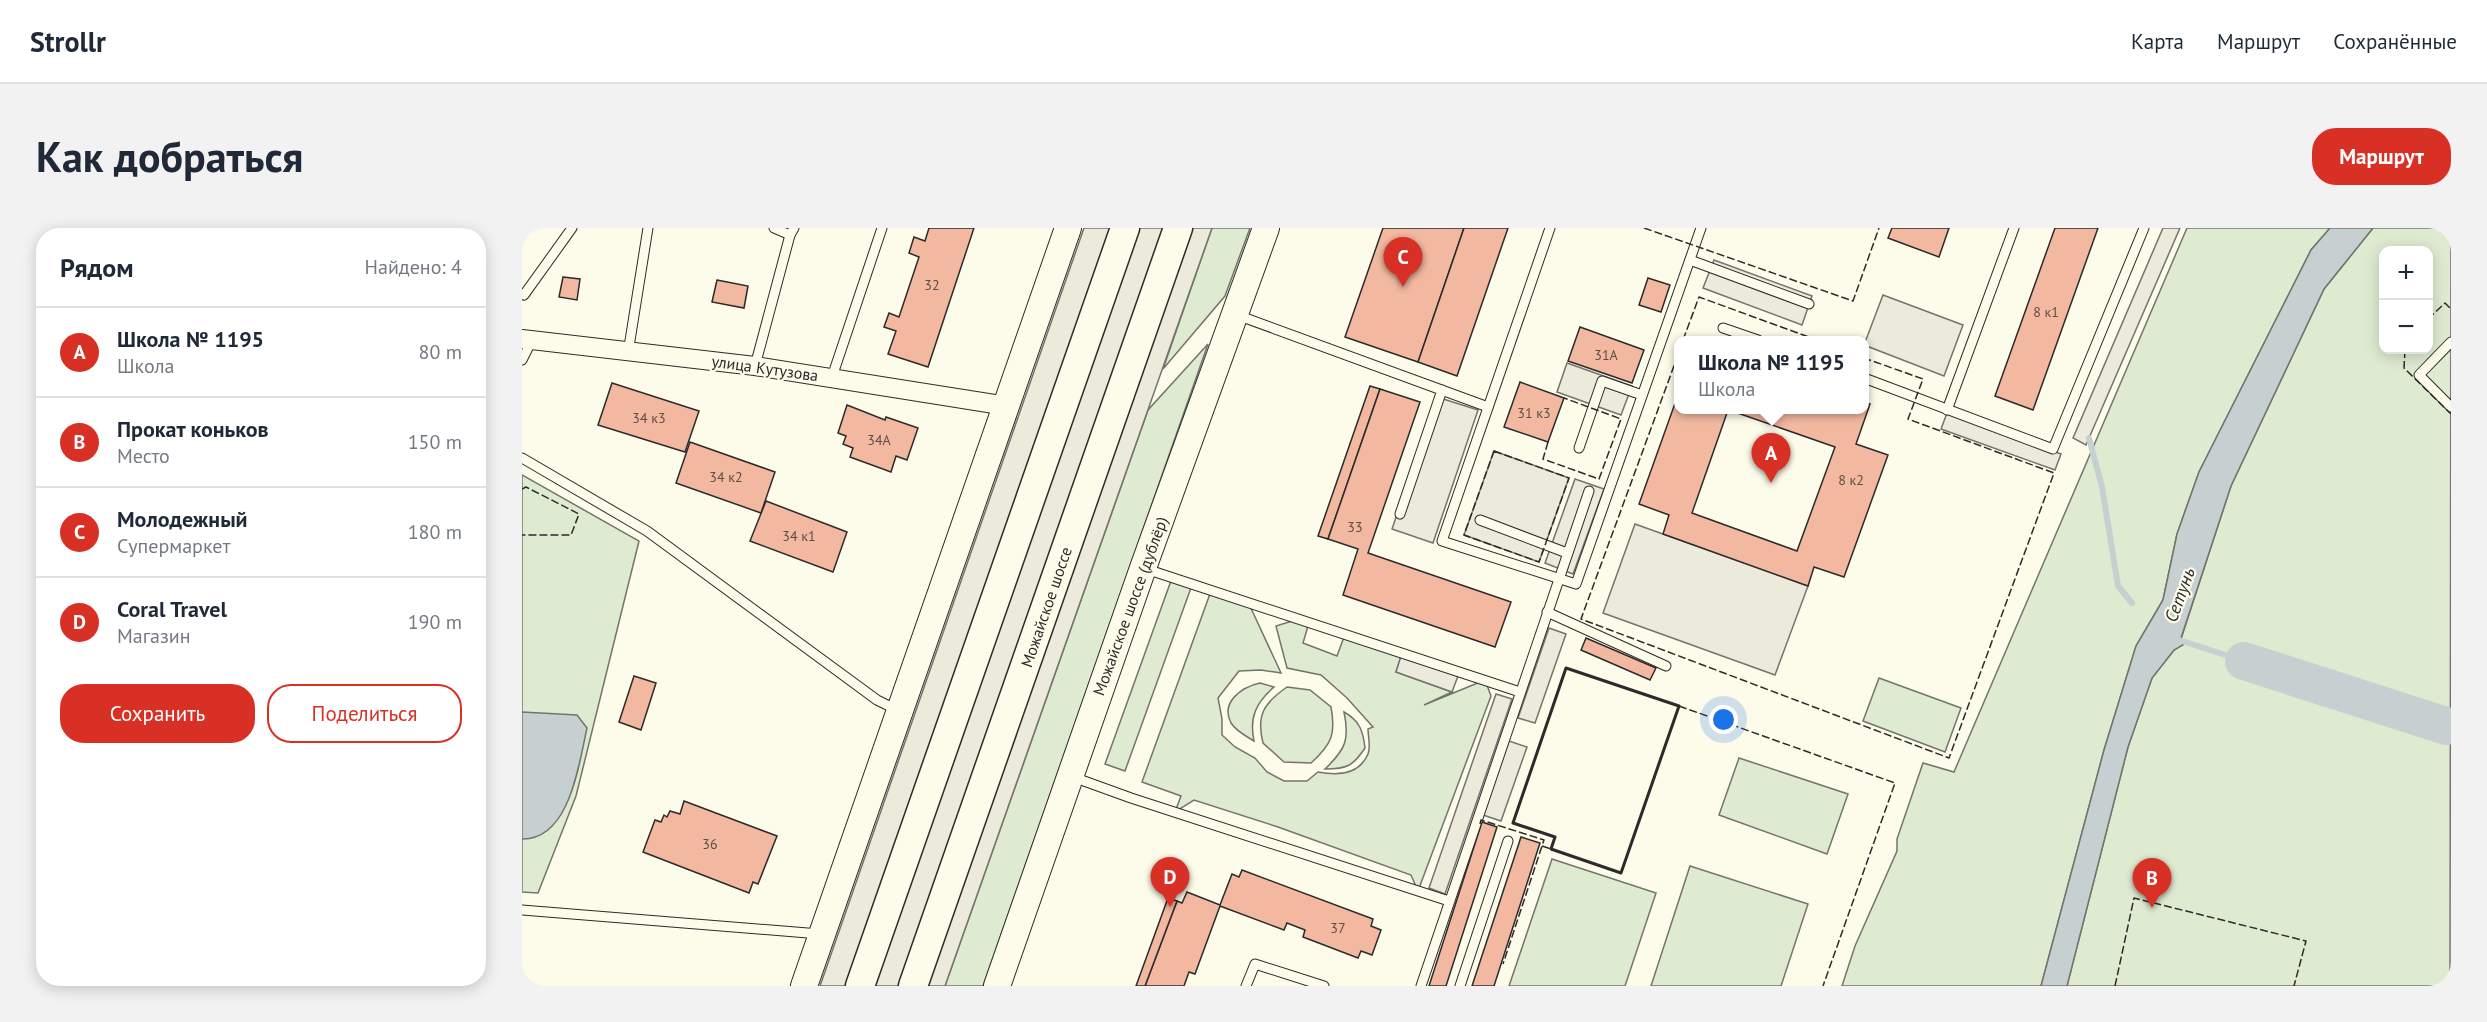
<!DOCTYPE html>
<html lang="ru">
<meta charset="utf-8">
<style>
body{margin:0;font-family:"PT Sans",sans-serif;background:#f2f2f3;color:#1f2937}
.controls{position:absolute;right:18px;top:18px;display:grid;overflow:hidden;border-radius:12px;box-shadow:0 3px 15px #0003}
.controls button{width:54px;height:54px;display:grid;place-items:center;padding:0;border:0;border-bottom:2px solid #e0e1e3;background:#fff;color:#1f2937;font:30px sans-serif}
.you{position:absolute;left:1202px;top:492px;width:21px;height:21px;margin:-15px;border:4px solid #fff;border-radius:50%;background:#1a73e8;box-shadow:0 0 0 9px #1a73e833}
.badge{display:grid;place-items:center;width:39px;height:39px;border-radius:50%;background:#d93025;color:#fff;font-size:20px;font-weight:700}
.pin{position:absolute;translate:-50% -50px;filter:drop-shadow(0 2px 3px #0008)}
.pin::after{content:'';position:absolute;top:32px;width:21px;height:18px;background:inherit;clip-path:polygon(0 0,100% 0,50% 100%)}
.popup{position:absolute;left:1152px;top:108px;width:195px;height:78px;box-sizing:border-box;display:grid;place-content:center;border-radius:12px;background:#fff;filter:drop-shadow(0 2px 4px #0005);font-size:20px;white-space:nowrap;color:#747a83}
.popup b{font-size:22px;color:#1f2937}
.popup::after{content:'';position:absolute;left:50%;top:100%;margin-left:-12px;border:12px solid transparent;border-top-color:#fff}
.list{margin:0;padding:0;list-style:none}
h2{display:flex;justify-content:space-between;align-items:center;height:78px;margin:0;padding:0 24px;font-size:26px}
h2 small{font-size:20px;font-weight:400;color:#747a83}
.list li{display:grid;grid-template-columns:39px 1fr auto;gap:18px;align-items:center;box-sizing:border-box;height:90px;padding:0 24px;border-top:2px solid #e0e1e3}
.list b{display:block;font-size:22px;white-space:nowrap}
.list p{margin:0;font-size:20px;white-space:nowrap;color:#747a83}
.list em{font-size:20px;font-style:normal;color:#747a83}
.actions{display:flex;gap:12px;padding:18px 24px}
.actions a{flex:1;padding:14px 0;border:2px solid #d93025;border-radius:24px;text-align:center;font-size:21px;color:#d93025}
.actions .main{background:#d93025;color:#fff}
.map{position:relative;flex:none;width:1929px;height:758px;overflow:hidden;border-radius:24px}
header{display:flex;align-items:center;gap:36px;box-sizing:border-box;height:84px;padding:0 30px;background:#fff;border-bottom:2px solid #e0e1e3}
header strong{font-size:28px}
nav{display:flex;gap:33px;margin-inline-start:auto;font-size:21px}
.intro{display:flex;align-items:center;justify-content:space-between;box-sizing:border-box;height:144px;padding:0 36px}
h1{margin:0;font-size:42px}
.button{padding:15px 27px;border-radius:24px;background:#d93025;color:#fff;font-size:21px;font-weight:700}
main{display:flex;gap:36px;padding:0 36px}
aside{flex:1;background:#fff;border-radius:24px;box-shadow:0 3px 15px #0003}
.map>svg:first-child{display:block}
.green{fill:#deebd1;stroke:#74746e;stroke-width:1.5;fill-rule:evenodd}
.parking{fill:#eceadb;stroke:#74746e;stroke-width:1.5}
.water{fill:#c7d0d0;stroke:#74746e;stroke-width:1.5}
.lines{fill:none;stroke-linecap:round;stroke-linejoin:round}
.stream{stroke:#c7d0d0;stroke-width:6}
.river{stroke:#c7d0d0;stroke-width:38}
.building{fill:#f2b8a0;stroke:#2b2b2b;stroke-width:1.5}
.service-casing{stroke:#2b2b2b;stroke-width:11}
.minor-casing{stroke:#2b2b2b;stroke-width:20}
.secondary-casing{stroke:#2b2b2b;stroke-width:28}
.primary-casing{stroke:#2b2b2b;stroke-width:31}
.service{stroke:#fdfbea;stroke-width:9}
.minor{stroke:#fdfbea;stroke-width:18}
.secondary{stroke:#fdfbea;stroke-width:26}
.primary{stroke:#fdfbea;stroke-width:28}
.fence{stroke:#2b2b2b;stroke-width:1.5;stroke-dasharray:8 3;stroke-linecap:butt}
.wall{stroke:#2b2b2b;stroke-width:3}
.labels{text-anchor:middle;stroke-width:4.5;stroke-linejoin:round;paint-order:stroke}
.number-label{font-size:14px;fill:#5d4e48}
.street-label{font-size:16px;fill:#2b2b2b;stroke:#fdfbea}
.water-label{font-size:18px;font-style:italic;fill:#2b2b2b;stroke:#fdfbea}
</style>
<header>
<strong>Strollr</strong>
<nav><a>Карта</a><a>Маршрут</a><a>Сохранённые</a></nav>
</header>
<div class="intro"><h1>Как добраться</h1><a class="button">Маршрут</a></div>
<main>
<aside>
<h2>Рядом<small>Найдено: 4</small></h2>
<ul class="list">
<li><span class="badge">A</span><div><b>Школа № 1195</b><p>Школа</p></div><em>80 m</em></li>
<li><span class="badge">B</span><div><b>Прокат коньков</b><p>Место</p></div><em>150 m</em></li>
<li><span class="badge">C</span><div><b>Молодежный</b><p>Супермаркет</p></div><em>180 m</em></li>
<li><span class="badge">D</span><div><b>Coral Travel</b><p>Магазин</p></div><em>190 m</em></li>
</ul>
<div class="actions"><a class="main">Сохранить</a><a>Поделиться</a></div>
</aside>
<div class="map">
<svg width="1929" height="758" viewBox="0 0 1929 758">
<rect width="100%" height="100%" fill="#fdfbea"/>
<g class="green">
<path d="M 690,0 L 728,0 L 703,68 L 641,141 Z"/>
<path d="M 1665,0 L 1808,0 L 1789,22 L 1677,244 L 1655,306 L 1641,372 L 1614,418 L 1582,522 L 1519,758 L 1320,758 L 1333,718 L 1375,623 L 1375,611 L 1401,535 L 1432,544 Z"/>
<path d="M 1851,0 L 1929,0 L 1928,758 L 1545,758 L 1606,519 L 1630,450 L 1652,422 L 1660,417 L 1659,411 L 1709,258 L 1802,61 ZM 1862,22 L 1906,22 L 1906,122 L 1862,122 Z"/>
<path d="M 686,116 L 461,758 L 423,758 L 626,182 Z"/>
<path d="M 0,247 L 117,313 L 54,568 L 16,665 L 0,664 Z"/>
<path d="M 650,350 L 670,357 L 603,543 L 583,536 Z"/>
<path d="M 689,363 L 727,376 L 759,445 L 739,442 L 717,443 L 696,470 L 700,491 L 700,507 L 713,519 L 733,530 L 745,544 L 762,553 L 785,553 L 796,544 C 816,548 837,547 846,526 C 849,519 846,508 846,501 L 851,499 L 825,470 L 799,447 L 765,440 L 754,398 L 770,393 L 786,398 L 781,415 L 815,428 L 822,409 L 879,428 L 874,444 L 930,464 L 902,477 L 963,452 L 969,468 L 896,663 L 889,647 L 756,599 L 672,572 L 653,584 L 659,568 L 620,554 Z"/>
<path d="M 1357,450 L 1439,480 L 1423,524 L 1341,493 Z"/>
<path d="M 738,455 L 752,459 C 734,475 727,489 732,513 C 724,508 714,503 709,495 C 698,474 720,459 738,455 Z"/>
<path d="M 765,459 L 788,462 L 809,479 C 814,506 810,516 789,535 L 762,534 L 741,515 C 734,487 742,475 765,459 Z"/>
<path d="M 822,484 C 838,493 841,503 843,520 C 831,538 825,541 803,541 C 823,522 828,512 822,484 Z"/>
<path d="M 1217,530 L 1326,566 L 1305,626 L 1197,587 Z"/>
<path d="M 1030,631 L 1134,665 L 1103,758 L 987,758 Z"/>
<path d="M 1168,638 L 1286,676 L 1259,758 L 1129,758 Z"/>
</g>
<g class="parking">
<path d="M 562,0 L 690,0 L 423,758 L 298,758 Z"/>
<path d="M 1641,0 L 1658,0 L 1564,217 L 1551,210 Z"/>
<path d="M 1192,32 L 1290,68 L 1280,97 L 1181,60 Z"/>
<path d="M 1361,67 L 1441,97 L 1422,148 L 1342,117 Z"/>
<path d="M 1045,135 L 1110,158 L 1099,187 L 1035,164 Z"/>
<path d="M 915,169 L 956,182 L 911,315 L 870,301 Z"/>
<path d="M 1425,185 L 1539,226 L 1533,242 L 1419,201 Z"/>
<path d="M 972,223 L 1047,250 L 1017,334 L 942,307 Z"/>
<path d="M 1053,251 L 1082,261 L 1051,346 L 1023,335 Z"/>
<path d="M 1113,296 L 1286,358 L 1253,447 L 1081,385 Z"/>
<path d="M 1027,400 L 1044,406 L 1013,495 L 996,490 Z"/>
<path d="M 879,428 L 936,448 L 930,464 L 874,444 Z"/>
<path d="M 974,466 L 990,471 L 923,666 L 907,660 Z"/>
<path d="M 987,513 L 1005,519 L 979,593 L 961,587 Z"/>
</g>
<g class="water">
<path d="M 1808,0 L 1851,0 L 1802,61 L 1709,258 L 1659,410 L 1661,417 L 1652,422 L 1630,450 L 1606,519 L 1545,758 L 1519,758 L 1582,522 L 1614,418 L 1641,372 L 1655,306 L 1677,244 L 1789,22 Z"/>
<path d="M 0,484 L 55,487 L 65,500 C 57,535 48,612 0,611 Z"/>
</g>
<g class="lines">
<g class="stream">
<path d="M 1567,210 L 1580,259 L 1596,358 L 1610,375"/>
<path d="M 1654,411 L 1722,433"/>
</g>
<path class="river" d="M 1722,433 L 1924,498"/>
</g>
<g class="building">
<path d="M 407,0 L 452,0 L 406,139 L 366,126 L 374,103 L 362,99 L 367,85 L 377,89 L 397,29 L 387,25 L 392,9 L 403,13 Z"/>
<path d="M 861,0 L 942,0 L 896,134 L 823,109 Z"/>
<path d="M 942,0 L 986,0 L 935,148 L 896,134 Z"/>
<path d="M 1370,0 L 1427,0 L 1417,29 L 1366,10 Z"/>
<path d="M 1533,0 L 1576,0 L 1511,182 L 1473,168 Z"/>
<path d="M 41,49 L 58,51 L 55,72 L 37,69 Z"/>
<path d="M 1126,50 L 1148,57 L 1139,84 L 1117,77 Z"/>
<path d="M 195,52 L 226,58 L 222,80 L 190,74 Z"/>
<path d="M 1058,99 L 1122,122 L 1110,155 L 1046,133 Z"/>
<path d="M 998,154 L 1042,170 L 1026,214 L 982,199 Z"/>
<path d="M 90,155 L 177,183 L 163,224 L 76,197 Z"/>
<path d="M 848,158 L 858,161 L 806,311 L 796,308 Z"/>
<path d="M 858,161 L 898,174 L 846,325 L 989,374 L 973,419 L 821,367 L 836,321 L 806,311 Z"/>
<path d="M 1156,167 L 1156,182 L 1206,182 L 1170,285 L 1275,323 L 1313,219 L 1207,182 L 1342,182 L 1342,174 L 1348,176 L 1334,216 L 1366,227 L 1322,349 L 1292,339 L 1286,358 L 1141,306 L 1147,287 L 1117,276 Z"/>
<path d="M 325,177 L 363,192 L 364,189 L 396,200 L 385,232 L 374,228 L 369,244 L 328,229 L 331,220 L 321,216 L 324,208 L 316,205 Z"/>
<path d="M 168,214 L 253,244 L 239,285 L 154,255 Z"/>
<path d="M 244,273 L 325,304 L 311,344 L 228,313 Z"/>
<path d="M 1064,410 L 1134,440 L 1128,452 L 1059,422 Z"/>
<path d="M 112,448 L 134,455 L 119,502 L 97,494 Z"/>
<path d="M 162,573 L 255,608 L 236,656 L 231,654 L 227,665 L 121,624 L 133,592 L 139,594 L 142,587 L 145,589 L 148,583 L 158,586 Z"/>
<path d="M 960,594 L 975,599 L 924,758 L 907,758 Z"/>
<path d="M 999,609 L 1018,615 L 972,758 L 950,758 Z"/>
<path d="M 720,642 L 851,691 L 849,698 L 859,702 L 850,727 L 839,723 L 836,730 L 781,709 L 783,702 L 765,695 L 762,702 L 698,678 L 673,746 L 667,744 L 662,758 L 623,758 L 655,673 L 660,675 L 665,664 L 698,677 L 710,646 L 717,649 Z"/>
<path d="M 646,670 L 655,673 L 623,758 L 614,758 Z"/>
</g>
<g class="lines">
<defs>
<g id="service">
<path d="M 252,0 L 268,7"/>
<path d="M 1028,0 L 920,313 L 1054,356 L 1179,0"/>
<path d="M 1168,32 L 1287,76"/>
<path d="M 0,66 L 2,67 L 50,0"/>
<path d="M 715,87 L 966,179"/>
<path d="M 1201,100 L 1236,112"/>
<path d="M 1929,114 L 1897,147 L 1929,179"/>
<path d="M 106,125 L 126,0"/>
<path d="M 0,132 L 10,112"/>
<path d="M 233,138 L 268,7 L 272,0"/>
<path d="M 310,149 L 360,0"/>
<path d="M 1342,150 L 1531,221 L 1622,0"/>
<path d="M 1425,182 L 1492,0"/>
<path d="M 1057,220 L 1080,153 L 1120,167"/>
<path d="M 0,230 L 125,303 L 355,472 L 377,483"/>
<path d="M 878,286 L 920,162"/>
<path d="M 958,292 L 1045,325"/>
<path d="M 624,341 L 998,464"/>
<path d="M 1025,384 L 1144,438"/>
<path d="M 551,549 L 609,570 L 927,673"/>
<path d="M 0,682 L 298,706"/>
<path d="M 724,758 L 733,736 L 802,758"/>
<path d="M 899,758 L 1067,263"/>
<path d="M 938,758 L 986,613"/>
</g>
<path id="minor" d="M 0,111 L 233,138 L 485,178"/>
<g id="secondary">
<path d="M 282,758 L 546,0"/>
<path d="M 475,758 L 621,340 L 744,0"/>
</g>
<g id="primary">
<path d="M 338,758 L 603,0"/>
<path d="M 391,758 L 656,0"/>
</g>
</defs>
<use href="#service" class="service-casing"/>
<use href="#minor" class="minor-casing"/>
<use href="#secondary" class="secondary-casing"/>
<use href="#primary" class="primary-casing"/>
<use href="#service" class="service"/>
<use href="#minor" class="minor"/>
<use href="#secondary" class="secondary"/>
<use href="#primary" class="primary"/>
<g class="fence">
<path d="M 1122,0 L 1331,73 L 1357,0"/>
<path d="M 1906,91 L 1923,75 L 1929,81"/>
<path d="M 1161,112 L 1177,69 L 1295,112"/>
<path d="M 1883,122 L 1882,140 L 1929,186"/>
<path d="M 1156,127 L 1059,391 L 1427,530 L 1532,245 L 1386,191 L 1401,151 L 1342,130"/>
<path d="M 1026,214 L 1021,231 L 1077,251 L 1099,191 L 1042,170"/>
<path d="M 972,223 L 1047,250 L 1017,334 L 942,307 Z"/>
<path d="M 0,261 L 4,259 L 57,286 L 49,307 L 0,307"/>
<path d="M 1157,478 L 1373,555 L 1301,758"/>
<path d="M 958,596 L 959,592 L 1022,612 L 981,736"/>
<path d="M 1020,618 L 1029,621"/>
<path d="M 1593,758 L 1612,670 L 1784,713 L 1772,758"/>
</g>
<path class="wall" d="M 1044,440 L 1157,478 L 1099,645 L 1029,621 L 1033,609 L 991,595 Z"/>
</g>
<g class="labels">
<g class="number-label">
<text x="410" y="62">32</text>
<text x="1524" y="89">8 к1</text>
<text x="1084" y="132">31А</text>
<text x="1012" y="190">31 к3</text>
<text x="127" y="195">34 к3</text>
<text x="357" y="217">34А</text>
<text x="204" y="254">34 к2</text>
<text x="1329" y="257">8 к2</text>
<text x="833" y="304">33</text>
<text x="277" y="313">34 к1</text>
<text x="188" y="621">36</text>
<text x="816" y="705">37</text>
</g>
<g class="street-label">
<text transform="translate(243 140) rotate(8)" y="6">улица Кутузова</text>
<text transform="translate(608 378) rotate(-70)" y="6">Можайское шоссе (дублёр)</text>
<text transform="translate(524 379) rotate(-71)" y="6">Можайское шоссе</text>
</g>
<g class="water-label">
<text transform="translate(1658 367) rotate(-70)" y="6">Сетунь</text>
</g>
</g>
</svg>
<div class="controls">
<button>+</button>
<button>−</button>
</div>
<div class="you"></div>
<div class="pin badge" style="left:1249px;top:255px">A</div>
<div class="popup"><b>Школа № 1195</b>Школа</div>
<div class="pin badge" style="left:1630px;top:680px">B</div>
<div class="pin badge" style="left:881px;top:59px">C</div>
<div class="pin badge" style="left:648px;top:679px">D</div>
</div>
</main>
